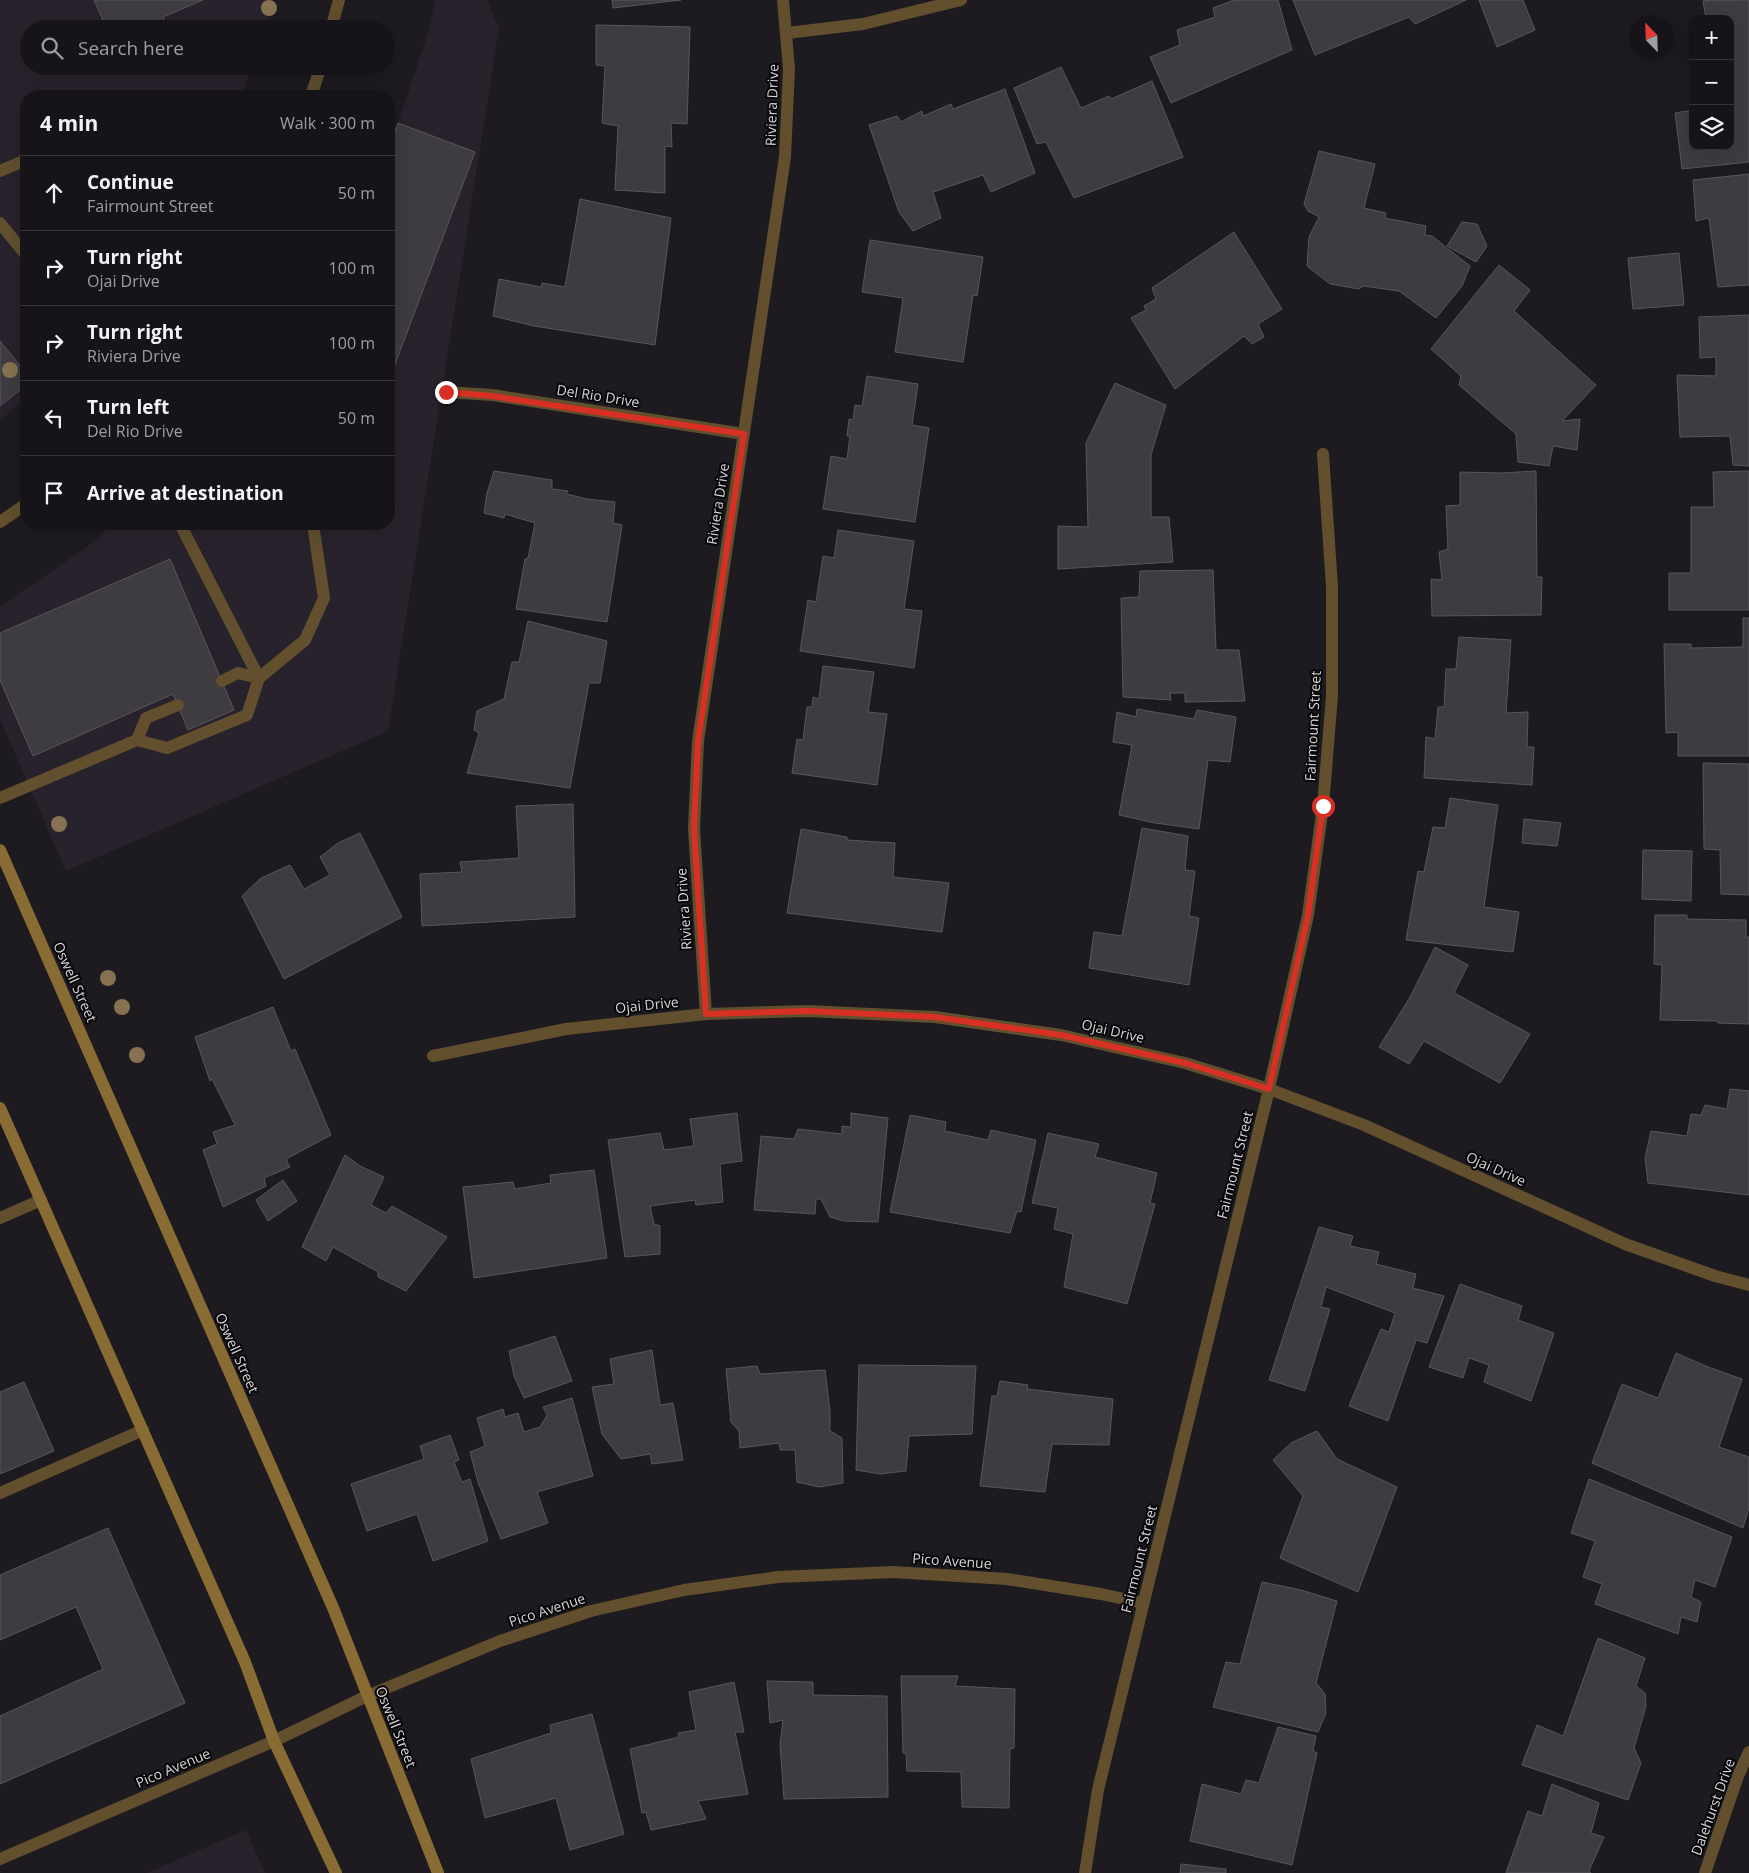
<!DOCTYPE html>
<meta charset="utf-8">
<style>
body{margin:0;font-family:"Open Sans",sans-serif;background:#1f1d21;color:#f1f3f6}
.controls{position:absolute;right:15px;top:15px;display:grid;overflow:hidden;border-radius:10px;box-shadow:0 5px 20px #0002}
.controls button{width:45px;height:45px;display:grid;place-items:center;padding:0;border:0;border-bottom:1px solid #353337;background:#161418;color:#f1f3f6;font:25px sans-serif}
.compass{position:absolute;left:1629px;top:15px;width:45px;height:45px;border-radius:50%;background:#161418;box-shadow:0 5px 20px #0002;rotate:337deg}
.stop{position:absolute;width:15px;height:15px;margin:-11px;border:4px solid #d93025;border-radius:50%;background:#fff}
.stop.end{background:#d93025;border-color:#fff;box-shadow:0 1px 5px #0008}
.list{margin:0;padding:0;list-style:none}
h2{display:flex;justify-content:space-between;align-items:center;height:65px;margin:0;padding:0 20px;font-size:21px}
h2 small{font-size:16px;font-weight:400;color:#9e9ea2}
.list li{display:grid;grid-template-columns:32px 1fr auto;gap:15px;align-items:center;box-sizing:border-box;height:75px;padding:0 20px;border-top:1px solid #353337}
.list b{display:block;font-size:19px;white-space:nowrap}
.list p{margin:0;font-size:16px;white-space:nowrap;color:#9e9ea2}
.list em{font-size:16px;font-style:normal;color:#9e9ea2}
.icon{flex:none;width:28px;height:28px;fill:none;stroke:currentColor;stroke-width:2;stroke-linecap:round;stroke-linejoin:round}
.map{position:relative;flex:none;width:1749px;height:1873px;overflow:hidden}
.search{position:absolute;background:#161418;box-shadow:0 5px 20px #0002;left:20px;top:20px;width:375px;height:55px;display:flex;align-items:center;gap:12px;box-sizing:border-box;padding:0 18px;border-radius:28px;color:#9e9ea2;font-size:19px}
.panel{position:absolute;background:#161418;box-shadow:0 5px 20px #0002;left:20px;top:90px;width:375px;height:440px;border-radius:20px}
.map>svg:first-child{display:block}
.built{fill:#28222c}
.building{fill:#3f3c41;stroke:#59565b}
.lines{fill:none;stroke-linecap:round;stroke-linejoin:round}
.service{stroke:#614f2e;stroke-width:12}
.minor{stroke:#614f2e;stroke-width:12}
.secondary{stroke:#886c34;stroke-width:12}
.tree{fill:#867251}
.route{stroke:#d93025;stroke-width:6}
.labels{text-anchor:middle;stroke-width:4;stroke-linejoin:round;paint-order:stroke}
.street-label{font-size:14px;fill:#d7d5d9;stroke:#070608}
</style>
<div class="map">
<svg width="1749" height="1873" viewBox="0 0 1749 1873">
<rect width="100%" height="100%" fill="#1e1b20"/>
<g class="built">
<path d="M 0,0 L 274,0 L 264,29 L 29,29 L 29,66 L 253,66 L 240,96 L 26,96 L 26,397 L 0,421 Z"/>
<path d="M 435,0 L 487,0 L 499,28 L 388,731 L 66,871 L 0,719 L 0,607 L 87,547 L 113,524 L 389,524 L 389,146 L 396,129 L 429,31 Z"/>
<path d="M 246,1830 L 265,1873 L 147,1873 Z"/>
</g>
<g class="building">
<path d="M 94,0 L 203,0 L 163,17 L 168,29 L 107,29 Z"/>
<path d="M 612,0 L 681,0 L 613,8 Z"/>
<path d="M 1234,0 L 1278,0 L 1292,50 L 1171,103 L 1150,57 L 1180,45 L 1177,30 L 1215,17 L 1213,8 Z"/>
<path d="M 1293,0 L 1466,0 L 1415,24 L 1409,17 L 1315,55 Z"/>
<path d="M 1479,0 L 1523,0 L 1535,30 L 1497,47 Z"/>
<path d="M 1712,0 L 1749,0 L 1749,162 L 1682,169 L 1675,113 L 1693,110 L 1693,146 L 1730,146 L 1730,19 L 1706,19 L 1703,1 Z"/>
<path d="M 596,25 L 690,27 L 687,124 L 671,123 L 672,147 L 665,146 L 665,193 L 615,190 L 618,126 L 602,123 L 605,66 L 596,65 Z"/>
<path d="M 1061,67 L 1081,108 L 1109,96 L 1111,99 L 1152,81 L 1183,157 L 1074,198 L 1046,142 L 1037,144 L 1014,88 Z"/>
<path d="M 1005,89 L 1035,173 L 991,192 L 983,175 L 933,192 L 941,218 L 913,231 L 899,212 L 869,125 L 897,116 L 901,122 L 922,111 L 923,116 L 951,104 L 953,109 Z"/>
<path d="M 398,123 L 475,152 L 391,375 L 389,374 L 389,147 Z"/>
<path d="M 1319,151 L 1375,164 L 1364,208 L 1386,213 L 1385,218 L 1426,226 L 1425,235 L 1432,236 L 1470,266 L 1462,286 L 1436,318 L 1399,291 L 1363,286 L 1359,289 L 1330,284 L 1307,266 L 1309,237 L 1319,217 L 1308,211 L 1304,204 Z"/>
<path d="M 1749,174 L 1749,285 L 1718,287 L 1709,218 L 1696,221 L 1693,180 Z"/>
<path d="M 580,199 L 671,218 L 655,345 L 534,326 L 493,316 L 499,279 L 541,287 L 542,283 L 565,287 Z"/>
<path d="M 1462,222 L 1477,224 L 1487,246 L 1476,262 L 1447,246 Z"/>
<path d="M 1234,232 L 1282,309 L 1258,324 L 1264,337 L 1252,344 L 1244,336 L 1175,389 L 1131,318 L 1146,310 L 1144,306 L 1156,299 L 1152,288 Z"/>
<path d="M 870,240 L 983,257 L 977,296 L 973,295 L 963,362 L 895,352 L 903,298 L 862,292 Z"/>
<path d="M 1679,253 L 1684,305 L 1633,309 L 1628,258 Z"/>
<path d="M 1499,265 L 1530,290 L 1514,311 L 1596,385 L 1562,421 L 1580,419 L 1577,450 L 1553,446 L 1549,466 L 1518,462 L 1516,434 L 1459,385 L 1461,376 L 1431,349 Z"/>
<path d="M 1749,315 L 1749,466 L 1733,465 L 1730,436 L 1680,437 L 1677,375 L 1716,376 L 1716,357 L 1700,358 L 1699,317 Z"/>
<path d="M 0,341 L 26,373 L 26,385 L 0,406 Z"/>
<path d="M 867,376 L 918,384 L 912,425 L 929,428 L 915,522 L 823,509 L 831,456 L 847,459 L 850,436 L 847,436 L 849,419 L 853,420 L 855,405 L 862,406 Z"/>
<path d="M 1115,383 L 1166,405 L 1151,455 L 1151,517 L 1169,517 L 1173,562 L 1058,569 L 1058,526 L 1088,527 L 1086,443 Z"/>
<path d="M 494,471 L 552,480 L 552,489 L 568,491 L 566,494 L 587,499 L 615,502 L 613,523 L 622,525 L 607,622 L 516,609 L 525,559 L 528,558 L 535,523 L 505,514 L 504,518 L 484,513 L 487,493 Z"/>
<path d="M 1536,471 L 1537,577 L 1542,577 L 1541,615 L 1432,616 L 1431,579 L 1442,580 L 1439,552 L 1448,549 L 1446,506 L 1460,505 L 1460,472 L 1502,473 Z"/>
<path d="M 1749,471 L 1749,610 L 1669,610 L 1669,573 L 1691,573 L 1691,507 L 1714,507 L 1713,472 Z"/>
<path d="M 838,530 L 914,541 L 904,609 L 922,611 L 914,668 L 800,651 L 808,600 L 816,602 L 823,556 L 834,558 Z"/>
<path d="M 170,559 L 234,710 L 188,730 L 173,694 L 33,756 L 0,680 L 0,633 Z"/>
<path d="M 1213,570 L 1216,650 L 1239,650 L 1245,701 L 1185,702 L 1185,693 L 1170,693 L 1171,700 L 1123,697 L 1121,598 L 1139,597 L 1140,571 Z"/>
<path d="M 1743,618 L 1749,618 L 1749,756 L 1678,756 L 1678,732 L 1666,733 L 1664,644 L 1691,644 L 1691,648 L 1743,647 Z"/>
<path d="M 528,621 L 607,641 L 600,683 L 589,683 L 570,788 L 467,773 L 479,733 L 474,730 L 477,711 L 504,699 L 512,662 L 519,662 Z"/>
<path d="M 1459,637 L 1511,640 L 1506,713 L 1528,712 L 1527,747 L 1534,747 L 1532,785 L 1424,778 L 1426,737 L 1435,739 L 1438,707 L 1444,707 L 1446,669 L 1456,669 Z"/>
<path d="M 823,666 L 874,672 L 868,712 L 887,714 L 877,785 L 792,773 L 797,739 L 803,740 L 807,707 L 812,707 L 813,697 L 819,699 Z"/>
<path d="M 1137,709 L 1194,719 L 1197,710 L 1236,717 L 1230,762 L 1208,760 L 1199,829 L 1155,823 L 1119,815 L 1132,745 L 1113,742 L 1117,712 L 1136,717 Z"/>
<path d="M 1703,763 L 1749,764 L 1749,895 L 1721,894 L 1720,850 L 1704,849 Z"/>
<path d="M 1450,798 L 1498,805 L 1484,907 L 1519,912 L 1513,952 L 1406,940 L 1418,871 L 1424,872 L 1433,827 L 1445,828 Z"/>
<path d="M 573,804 L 575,917 L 422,926 L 420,874 L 462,872 L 460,862 L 519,858 L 516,806 Z"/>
<path d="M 1524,819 L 1561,823 L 1557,846 L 1522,843 Z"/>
<path d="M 1142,828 L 1188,836 L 1185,870 L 1195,871 L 1189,916 L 1199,918 L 1189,985 L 1089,968 L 1094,932 L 1122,936 Z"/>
<path d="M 801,829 L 847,837 L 847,840 L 895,843 L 893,877 L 949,883 L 942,932 L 787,913 Z"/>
<path d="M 360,833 L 402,917 L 284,979 L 242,896 L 261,878 L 290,865 L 304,889 L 330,875 L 320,857 L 338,843 Z"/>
<path d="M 1643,850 L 1692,851 L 1691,901 L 1642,899 Z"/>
<path d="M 1655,915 L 1687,915 L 1687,919 L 1746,920 L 1746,937 L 1749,937 L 1749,1024 L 1718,1023 L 1718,1021 L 1660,1020 L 1662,965 L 1654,964 Z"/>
<path d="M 1435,947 L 1468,965 L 1454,993 L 1530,1034 L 1500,1083 L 1424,1041 L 1409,1064 L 1379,1047 L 1409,999 Z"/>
<path d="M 273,1007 L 291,1051 L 295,1049 L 331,1135 L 286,1159 L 290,1167 L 264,1178 L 266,1186 L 223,1207 L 203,1150 L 217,1144 L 213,1132 L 235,1125 L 212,1079 L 210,1081 L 195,1037 Z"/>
<path d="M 1730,1089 L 1749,1091 L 1749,1195 L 1648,1183 L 1645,1158 L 1651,1131 L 1687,1136 L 1691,1114 L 1701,1115 L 1705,1105 L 1727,1109 Z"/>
<path d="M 737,1113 L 742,1161 L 720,1164 L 723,1202 L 696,1205 L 695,1200 L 650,1206 L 654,1224 L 660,1226 L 660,1254 L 625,1257 L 608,1140 L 660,1133 L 664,1150 L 694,1146 L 690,1119 Z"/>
<path d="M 851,1113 L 888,1118 L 878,1222 L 844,1221 L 830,1217 L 821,1199 L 816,1199 L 815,1214 L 754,1210 L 761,1136 L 794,1139 L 798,1129 L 842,1134 L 842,1126 L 851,1127 Z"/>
<path d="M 910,1115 L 946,1122 L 945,1131 L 988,1140 L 991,1130 L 1036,1140 L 1021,1212 L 1017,1211 L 1010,1233 L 890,1212 Z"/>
<path d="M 1048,1133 L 1099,1144 L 1095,1157 L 1157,1173 L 1150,1203 L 1155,1204 L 1127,1304 L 1064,1287 L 1073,1234 L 1054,1229 L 1058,1208 L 1032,1203 Z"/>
<path d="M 345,1155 L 360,1166 L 384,1177 L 371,1205 L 386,1213 L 392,1206 L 447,1237 L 406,1291 L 378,1277 L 378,1272 L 333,1247 L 326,1261 L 302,1247 Z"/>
<path d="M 594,1170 L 607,1258 L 474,1278 L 463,1187 L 513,1182 L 515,1189 L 551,1183 L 550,1175 Z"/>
<path d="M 283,1180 L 297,1201 L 268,1221 L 256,1200 Z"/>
<path d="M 1319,1227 L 1353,1236 L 1350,1246 L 1379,1252 L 1376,1264 L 1416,1274 L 1413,1288 L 1444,1296 L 1427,1343 L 1416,1340 L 1388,1421 L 1349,1406 L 1381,1329 L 1389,1332 L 1395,1313 L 1326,1287 L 1321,1307 L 1330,1309 L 1305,1391 L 1269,1380 Z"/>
<path d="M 1460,1284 L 1522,1306 L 1518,1320 L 1554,1333 L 1531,1401 L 1484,1382 L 1489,1365 L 1469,1358 L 1463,1378 L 1429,1367 Z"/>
<path d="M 555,1336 L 572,1381 L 524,1398 L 514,1376 L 509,1351 Z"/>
<path d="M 652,1350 L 660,1405 L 673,1403 L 683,1460 L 652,1464 L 650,1454 L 621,1459 L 602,1434 L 592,1387 L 614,1384 L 610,1359 Z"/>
<path d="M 1676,1353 L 1708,1367 L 1742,1379 L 1719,1447 L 1749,1457 L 1749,1508 L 1743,1528 L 1592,1463 L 1622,1384 L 1658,1398 Z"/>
<path d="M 859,1365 L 976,1366 L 972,1434 L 909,1436 L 906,1471 L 880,1474 L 856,1470 Z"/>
<path d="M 757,1366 L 760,1374 L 825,1370 L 830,1411 L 830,1431 L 842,1438 L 843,1483 L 819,1487 L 797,1482 L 795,1450 L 780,1450 L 779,1443 L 740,1448 L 739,1431 L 731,1422 L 726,1369 Z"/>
<path d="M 1000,1381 L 1028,1385 L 1027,1389 L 1113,1399 L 1109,1445 L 1052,1444 L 1045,1492 L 980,1486 L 992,1396 L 997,1396 Z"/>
<path d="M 24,1382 L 54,1451 L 0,1474 L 0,1392 Z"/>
<path d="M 572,1398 L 593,1476 L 537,1492 L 548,1523 L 501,1539 L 478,1482 L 470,1452 L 485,1446 L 477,1418 L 503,1409 L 505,1417 L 518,1413 L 524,1432 L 540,1427 L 547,1415 L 543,1407 Z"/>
<path d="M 1317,1431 L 1337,1459 L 1397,1487 L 1358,1592 L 1280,1558 L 1303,1496 L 1273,1460 L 1291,1443 Z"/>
<path d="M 450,1435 L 459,1460 L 454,1462 L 462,1482 L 470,1479 L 488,1541 L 433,1561 L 417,1514 L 367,1531 L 351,1484 L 424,1459 L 420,1446 Z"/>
<path d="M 1589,1479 L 1732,1537 L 1715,1587 L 1695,1580 L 1691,1597 L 1701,1602 L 1697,1622 L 1681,1617 L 1678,1634 L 1595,1604 L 1602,1584 L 1583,1577 L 1595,1541 L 1571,1533 Z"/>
<path d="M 108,1528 L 185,1703 L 0,1784 L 0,1716 L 103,1669 L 76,1607 L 0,1640 L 0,1575 Z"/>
<path d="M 1262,1582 L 1301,1590 L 1337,1601 L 1316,1683 L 1325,1694 L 1326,1713 L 1318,1732 L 1213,1707 L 1226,1662 L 1240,1664 Z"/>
<path d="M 1598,1638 L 1645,1658 L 1636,1686 L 1645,1693 L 1646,1706 L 1634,1748 L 1641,1763 L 1628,1800 L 1522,1765 L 1537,1725 L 1563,1736 Z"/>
<path d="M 901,1676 L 958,1676 L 955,1686 L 1015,1689 L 1014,1748 L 1010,1749 L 1009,1808 L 962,1807 L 961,1772 L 907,1771 L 906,1753 L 903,1753 Z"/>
<path d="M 767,1681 L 813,1682 L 813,1695 L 887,1696 L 888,1797 L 784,1799 L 780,1744 L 783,1720 L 770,1723 Z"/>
<path d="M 734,1682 L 744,1732 L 735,1732 L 748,1794 L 698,1801 L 706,1819 L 651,1830 L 646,1812 L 642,1813 L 630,1749 L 679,1737 L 678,1733 L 696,1730 L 689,1692 Z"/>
<path d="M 592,1714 L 624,1834 L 570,1850 L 556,1798 L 485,1818 L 471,1759 L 551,1733 L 550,1725 Z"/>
<path d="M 1278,1727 L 1316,1736 L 1313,1751 L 1317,1753 L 1292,1865 L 1190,1841 L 1202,1784 L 1241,1794 L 1246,1780 L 1259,1783 Z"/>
<path d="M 1552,1784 L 1599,1803 L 1591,1833 L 1604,1837 L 1589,1871 L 1591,1873 L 1506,1873 L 1528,1811 L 1542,1816 Z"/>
<path d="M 1181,1864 L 1226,1869 L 1226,1873 L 1180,1873 Z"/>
</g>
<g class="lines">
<g class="service">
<path d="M 0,171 L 26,160"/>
<path d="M 0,223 L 26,255"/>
<path d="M 180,524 L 259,678"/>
<path d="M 222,681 L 238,673 L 259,678"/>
<path d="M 137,740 L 146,718 L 178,705"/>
<path d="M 0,798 L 137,740 L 167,748 L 247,715 L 259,678 L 305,640 L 324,598 L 313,524"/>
<path d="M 0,1218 L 41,1200"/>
<path d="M 0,1493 L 143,1430"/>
</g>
<g class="minor">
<path d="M 331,29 L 339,0"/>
<path d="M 787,33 L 863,24 L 961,0"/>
<path d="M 311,96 L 321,66"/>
<path d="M 446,392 L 492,395 L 744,434"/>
<path d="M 0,522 L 26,504"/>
<path d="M 706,1014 L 694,829 L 698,741 L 785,157 L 789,69 L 783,0"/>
<path d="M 433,1056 L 566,1029 L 706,1014 L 808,1011 L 935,1017 L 1061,1035 L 1185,1063 L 1269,1089 L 1364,1125 L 1625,1244 L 1715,1276 L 1749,1285"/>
<path d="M 0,1859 L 274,1741 L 367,1696 L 500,1641 L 591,1611 L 684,1590 L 778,1577 L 893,1572 L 1007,1579 L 1101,1594 L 1143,1603"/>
<path d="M 1085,1873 L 1098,1790 L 1269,1089 L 1308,915 L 1323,806 L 1332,696 L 1332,587 L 1323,454"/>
<path d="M 1705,1873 L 1738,1776 L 1749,1752"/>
</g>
<g class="secondary">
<path d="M 0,850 L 334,1610 L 438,1873"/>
<path d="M 0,1108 L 245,1662 L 274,1741 L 336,1873"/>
</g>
</g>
<g class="tree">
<circle cx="269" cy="8" r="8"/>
<circle cx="10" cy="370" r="8"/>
<circle cx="59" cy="824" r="8"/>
<circle cx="108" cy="978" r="8"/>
<circle cx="122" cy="1007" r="8"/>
<circle cx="137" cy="1055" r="8"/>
</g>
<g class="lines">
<path class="route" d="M 446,392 L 492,396 L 744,434 L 698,741 L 694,829 L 706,1014 L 808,1011 L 935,1017 L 1061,1035 L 1185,1063 L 1269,1089 L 1308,915 L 1323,806"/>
</g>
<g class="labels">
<g class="street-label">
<text transform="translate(772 105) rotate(-88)" y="5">Riviera Drive</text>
<text transform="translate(598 396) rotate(9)" y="5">Del Rio Drive</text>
<text transform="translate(718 504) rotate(-81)" y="5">Riviera Drive</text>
<text transform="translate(1313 726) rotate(-87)" y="5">Fairmount Street</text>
<text transform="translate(684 909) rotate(-94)" y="5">Riviera Drive</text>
<text transform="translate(75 982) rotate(66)" y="5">Oswell Street</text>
<text transform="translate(647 1005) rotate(-6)" y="5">Ojai Drive</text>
<text transform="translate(1113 1031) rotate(13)" y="5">Ojai Drive</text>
<text transform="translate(1235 1165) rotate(-76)" y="5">Fairmount Street</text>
<text transform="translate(1496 1169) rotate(24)" y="5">Ojai Drive</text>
<text transform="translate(237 1353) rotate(66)" y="5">Oswell Street</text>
<text transform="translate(1139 1559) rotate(-76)" y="5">Fairmount Street</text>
<text transform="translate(952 1561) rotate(4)" y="5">Pico Avenue</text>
<text transform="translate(547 1610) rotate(-18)" y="5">Pico Avenue</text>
<text transform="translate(396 1727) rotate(68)" y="5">Oswell Street</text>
<text transform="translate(173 1768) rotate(-23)" y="5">Pico Avenue</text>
<text transform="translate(1713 1807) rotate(-70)" y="5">Dalehurst Drive</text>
</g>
</g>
</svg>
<div class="controls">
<button>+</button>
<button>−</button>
<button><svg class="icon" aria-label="layers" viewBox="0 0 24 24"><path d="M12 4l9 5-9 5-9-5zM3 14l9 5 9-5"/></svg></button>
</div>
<svg class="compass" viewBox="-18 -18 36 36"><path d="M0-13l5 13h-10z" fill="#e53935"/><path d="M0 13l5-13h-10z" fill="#9e9ea2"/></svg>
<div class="stop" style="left:1323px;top:806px"></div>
<div class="stop end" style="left:446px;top:392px"></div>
<div class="search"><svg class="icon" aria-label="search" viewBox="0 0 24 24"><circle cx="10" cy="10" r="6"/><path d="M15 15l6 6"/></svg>Search here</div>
<section class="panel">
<h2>4 min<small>Walk · 300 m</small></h2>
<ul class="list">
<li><svg class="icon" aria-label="ahead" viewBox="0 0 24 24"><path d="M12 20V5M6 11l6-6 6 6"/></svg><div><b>Continue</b><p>Fairmount Street</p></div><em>50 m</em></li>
<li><svg class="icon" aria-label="right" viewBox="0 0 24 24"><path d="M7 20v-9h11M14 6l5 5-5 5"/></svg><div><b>Turn right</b><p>Ojai Drive</p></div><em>100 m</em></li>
<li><svg class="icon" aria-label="right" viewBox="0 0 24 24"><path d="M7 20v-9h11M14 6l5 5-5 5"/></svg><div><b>Turn right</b><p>Riviera Drive</p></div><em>100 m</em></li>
<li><svg class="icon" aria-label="left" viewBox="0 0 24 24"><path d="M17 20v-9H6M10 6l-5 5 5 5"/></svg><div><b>Turn left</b><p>Del Rio Drive</p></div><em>50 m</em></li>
<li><svg class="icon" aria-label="arrive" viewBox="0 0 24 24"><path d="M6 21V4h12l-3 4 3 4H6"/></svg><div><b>Arrive at destination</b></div></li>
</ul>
</section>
</div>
